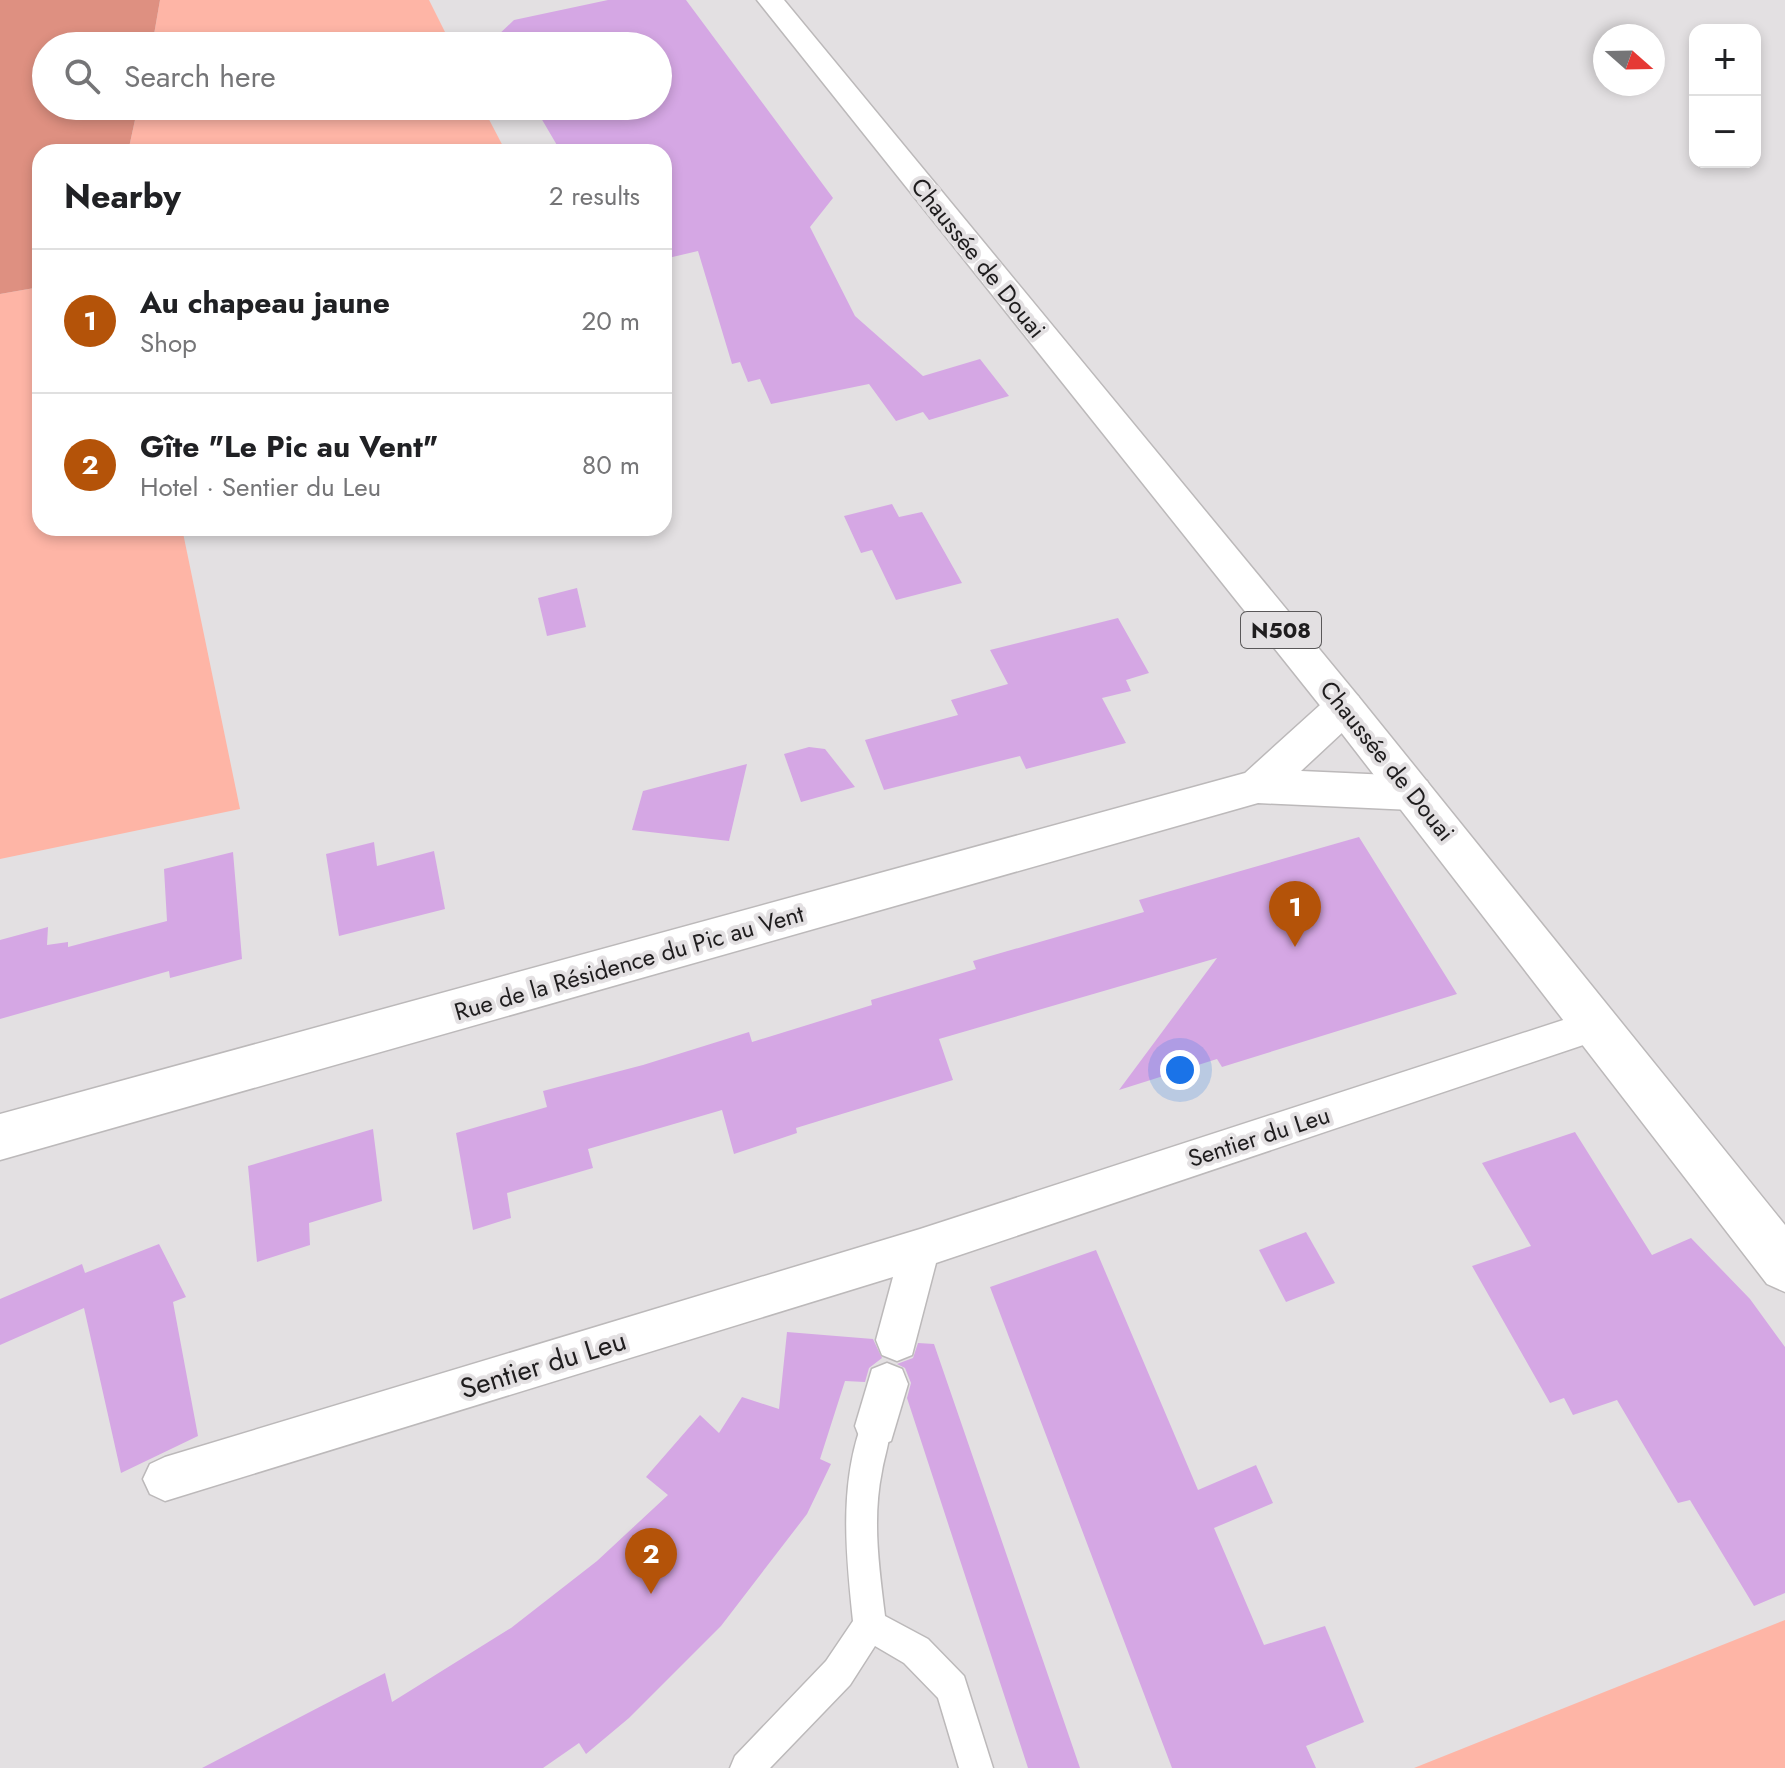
<!DOCTYPE html>
<meta charset="utf-8">
<style>
body{margin:0;font-family:Jost,sans-serif;background:#f2f2f2;color:#202124}
.controls{position:absolute;right:24px;top:24px;display:grid;overflow:hidden;border-radius:16px;box-shadow:0 4px 12px #0003}
.controls button{width:72px;height:72px;display:grid;place-items:center;padding:0;border:0;border-bottom:2px solid #e0e0e0;background:#fff;color:#202124;font:40px sans-serif}
.compass{position:absolute;left:1593px;top:24px;width:72px;height:72px;border-radius:50%;background:#fff;box-shadow:0 4px 12px #0003;rotate:110deg}
.you{position:absolute;left:1180px;top:1070px;width:28px;height:28px;margin:-20px;border:6px solid #fff;border-radius:50%;background:#1a73e8;box-shadow:0 0 0 12px #1a73e833}
.badge{display:grid;place-items:center;width:52px;height:52px;border-radius:50%;background:#b45309;color:#fff;font-size:26px;font-weight:700}
.pin{position:absolute;translate:-50% -66px;filter:drop-shadow(0 2px 4px #0008)}
.pin::after{content:'';position:absolute;top:42px;width:28px;height:24px;background:inherit;clip-path:polygon(0 0,100% 0,50% 100%)}
.list{margin:0;padding:0;list-style:none}
h2{display:flex;justify-content:space-between;align-items:center;height:104px;margin:0;padding:0 32px;font-size:34px}
h2 small{font-size:26px;font-weight:400;color:#757577}
.list li{display:grid;grid-template-columns:52px 1fr auto;gap:24px;align-items:center;box-sizing:border-box;height:144px;padding:0 32px;border-top:2px solid #e0e0e0}
.list b{display:block;font-size:30px;white-space:nowrap}
.list p{margin:0;font-size:26px;white-space:nowrap;color:#757577}
.list em{font-size:26px;font-style:normal;color:#757577}
.icon{flex:none;width:44px;height:44px;fill:none;stroke:currentColor;stroke-width:2;stroke-linecap:round;stroke-linejoin:round}
.map{position:relative;flex:none;width:1785px;height:1768px;overflow:hidden}
.search{position:absolute;background:#fff;box-shadow:0 4px 12px #0003;left:32px;top:32px;width:640px;height:88px;display:flex;align-items:center;gap:20px;box-sizing:border-box;padding:0 28px;border-radius:44px;color:#757577;font-size:30px}
.panel{position:absolute;background:#fff;box-shadow:0 4px 12px #0003;left:32px;top:144px;width:640px;height:392px;border-radius:24px}
.map>svg:first-child{display:block}
.green{fill:#feb5a6}
.forest{fill:#de9081}
.building{fill:#d5a7e4}
.lines{fill:none;stroke-linecap:round;stroke-linejoin:round}
.service-casing{stroke:#bcb9ba;stroke-width:3}
.pedestrian-casing{stroke:#bcb9ba;stroke-width:3}
.minor-casing{stroke:#bcb9ba;stroke-width:3}
.primary-casing{stroke:#bcb9ba;stroke-width:3}
.service{fill:#fff;fill-rule:evenodd}
.pedestrian{fill:#fff;fill-rule:evenodd}
.minor{fill:#fff;fill-rule:evenodd}
.primary{fill:#fff;fill-rule:evenodd}
.labels{text-anchor:middle;stroke-width:8;stroke-linejoin:round;paint-order:stroke}
.shield{fill:#e3e0e2;stroke:#5a5859;stroke-width:2}
.shield-label{font-size:22px;font-weight:bold;fill:#1f1d1e}
.street-label{font-size:24px;fill:#1f1d1e;stroke:#e3e0e2}
.near-street-label{font-size:28px;fill:#1f1d1e;stroke:#e3e0e2}
</style>
<div class="map">
<svg width="1785" height="1768" viewBox="0 0 1785 1768">
<rect width="100%" height="100%" fill="#e3e0e2"/>
<g class="green">
<path d="M 160,0 L 429,0 L 452,46 L 152,46 Z"/>
<path d="M 138,106 L 482,106 L 506,152 L 128,152 Z"/>
<path d="M 40,287 L 40,528 L 182,528 L 240,809 L 0,859 L 0,294 Z"/>
<path d="M 1785,1620 L 1785,1768 L 1414,1768 Z"/>
</g>
<path class="forest" d="M 0,0 L 160,0 L 152,46 L 46,46 L 46,106 L 138,106 L 128,152 L 40,152 L 40,287 L 0,294 Z"/>
<g class="building">
<path d="M 608,0 L 686,0 L 833,198 L 810,227 L 855,316 L 923,376 L 980,359 L 1009,396 L 929,420 L 923,412 L 896,421 L 869,384 L 771,404 L 760,379 L 748,382 L 740,362 L 732,364 L 698,251 L 664,259 L 664,152 L 561,152 L 534,106 L 658,106 L 658,46 L 500,46 L 495,38 L 514,20 Z"/>
<path d="M 892,504 L 899,517 L 922,512 L 962,583 L 896,600 L 872,550 L 861,553 L 844,516 Z"/>
<path d="M 577,588 L 586,627 L 547,636 L 538,598 Z"/>
<path d="M 1118,618 L 1149,673 L 1126,680 L 1131,691 L 1102,698 L 1126,743 L 1026,769 L 1020,756 L 884,790 L 865,740 L 958,715 L 951,700 L 1008,684 L 990,650 Z"/>
<path d="M 809,747 L 825,749 L 855,787 L 801,802 L 784,754 Z"/>
<path d="M 747,764 L 729,841 L 632,830 L 643,791 Z"/>
<path d="M 1359,837 L 1457,994 L 1222,1067 L 1217,1059 L 1119,1090 L 1217,958 L 939,1039 L 953,1080 L 796,1128 L 797,1133 L 734,1154 L 722,1110 L 588,1149 L 593,1168 L 507,1193 L 511,1218 L 473,1230 L 456,1133 L 547,1107 L 543,1091 L 643,1065 L 749,1032 L 752,1042 L 872,1005 L 871,1000 L 976,969 L 973,961 L 1144,912 L 1139,900 Z"/>
<path d="M 374,842 L 377,866 L 434,851 L 445,909 L 339,936 L 326,854 Z"/>
<path d="M 233,852 L 242,959 L 170,978 L 169,971 L 0,1019 L 0,940 L 48,927 L 47,945 L 68,942 L 68,947 L 167,921 L 164,869 Z"/>
<path d="M 373,1129 L 382,1201 L 309,1223 L 310,1245 L 257,1262 L 248,1166 Z"/>
<path d="M 1575,1132 L 1652,1255 L 1691,1238 L 1750,1299 L 1785,1347 L 1785,1593 L 1754,1606 L 1690,1500 L 1678,1503 L 1617,1400 L 1573,1415 L 1564,1398 L 1550,1403 L 1472,1266 L 1531,1246 L 1482,1163 Z"/>
<path d="M 1306,1232 L 1335,1283 L 1286,1302 L 1259,1250 Z"/>
<path d="M 159,1244 L 186,1297 L 173,1302 L 198,1436 L 121,1473 L 84,1308 L 0,1345 L 0,1299 L 82,1264 L 85,1273 Z"/>
<path d="M 1096,1250 L 1198,1490 L 1256,1465 L 1273,1503 L 1214,1528 L 1264,1645 L 1325,1626 L 1364,1722 L 1306,1746 L 1316,1768 L 1172,1768 L 990,1287 Z"/>
<path d="M 787,1332 L 873,1339 L 882,1358 L 869,1368 L 865,1382 L 845,1381 L 820,1459 L 831,1464 L 807,1514 L 721,1626 L 629,1718 L 586,1754 L 579,1743 L 543,1768 L 202,1768 L 385,1673 L 392,1702 L 511,1628 L 597,1561 L 668,1495 L 646,1477 L 700,1415 L 719,1433 L 742,1397 L 779,1409 Z"/>
<path d="M 918,1343 L 934,1344 L 1080,1768 L 1028,1768 L 907,1398 L 911,1383 L 905,1368 L 897,1364 L 913,1358 Z"/>
</g>
<g class="lines">
<defs>
<path id="service" d="M 876,1411 L 887,1415 C 894,1433 885,1452 882,1471 C 872,1519 879,1567 885,1616 L 928,1639 L 964,1676 L 993,1768 L 959,1768 L 938,1698 L 904,1663 L 875,1646 L 850,1685 L 770,1768 L 730,1768 L 735,1756 L 826,1661 L 853,1621 C 846,1553 838,1481 865,1415 Z"/>
<g id="pedestrian">
<path d="M 1597,1009 L 1610,1014 L 1615,1025 L 1610,1036 L 936,1263 L 912,1355 L 897,1361 L 882,1355 L 876,1340 L 893,1277 L 165,1501 L 150,1494 L 143,1479 L 150,1464 L 165,1457 L 920,1229 Z"/>
<path d="M 887,1363 L 902,1369 L 908,1384 L 891,1441 L 876,1447 L 861,1441 L 855,1426 L 872,1369 Z"/>
</g>
<path id="minor" d="M 1344,691 L 1358,696 L 1364,707 L 1358,718 L 1301,771 L 1412,776 L 1427,781 L 1433,793 L 1427,805 L 1412,810 L 1258,803 L 0,1160 L 0,1114 L 1245,773 L 1330,696 Z"/>
<path id="primary" d="M 757,0 L 784,0 L 1358,696 L 1785,1225 L 1785,1292 L 1767,1284 L 1330,718 Z"/>
</defs>
<use href="#service" class="service-casing"/>
<use href="#pedestrian" class="pedestrian-casing"/>
<use href="#minor" class="minor-casing"/>
<use href="#primary" class="primary-casing"/>
<use href="#service" class="service"/>
<use href="#pedestrian" class="pedestrian"/>
<use href="#minor" class="minor"/>
<use href="#primary" class="primary"/>
</g>
<g class="labels">
<rect class="shield" x="1241" y="612" width="80" height="36" rx="6"/>
<g class="shield-label">
<text x="1281" y="638">N508</text>
</g>
<g class="street-label">
<text transform="translate(978 258) rotate(51)" y="8">Chaussée de Douai</text>
<text transform="translate(1387 761) rotate(51)" y="8">Chaussée de Douai</text>
<text transform="translate(629 963) rotate(-16)" y="8">Rue de la Résidence du Pic au Vent</text>
<text transform="translate(1259 1137) rotate(-18)" y="8">Sentier du Leu</text>
</g>
<g class="near-street-label">
<text transform="translate(543 1364) rotate(-17)" y="10">Sentier du Leu</text>
</g>
</g>
</svg>
<div class="controls">
<button>+</button>
<button>−</button>
</div>
<svg class="compass" viewBox="-18 -18 36 36"><path d="M0-13l5 13h-10z" fill="#e53935"/><path d="M0 13l5-13h-10z" fill="#757577"/></svg>
<div class="you"></div>
<div class="pin badge" style="left:1295px;top:947px">1</div>
<div class="pin badge" style="left:651px;top:1594px">2</div>
<div class="search"><svg class="icon" aria-label="search" viewBox="0 0 24 24"><circle cx="10" cy="10" r="6"/><path d="M15 15l6 6"/></svg>Search here</div>
<section class="panel">
<h2>Nearby<small>2 results</small></h2>
<ul class="list">
<li><span class="badge">1</span><div><b>Au chapeau jaune</b><p>Shop</p></div><em>20 m</em></li>
<li><span class="badge">2</span><div><b>Gîte &quot;Le Pic au Vent&quot;</b><p>Hotel · Sentier du Leu</p></div><em>80 m</em></li>
</ul>
</section>
</div>
